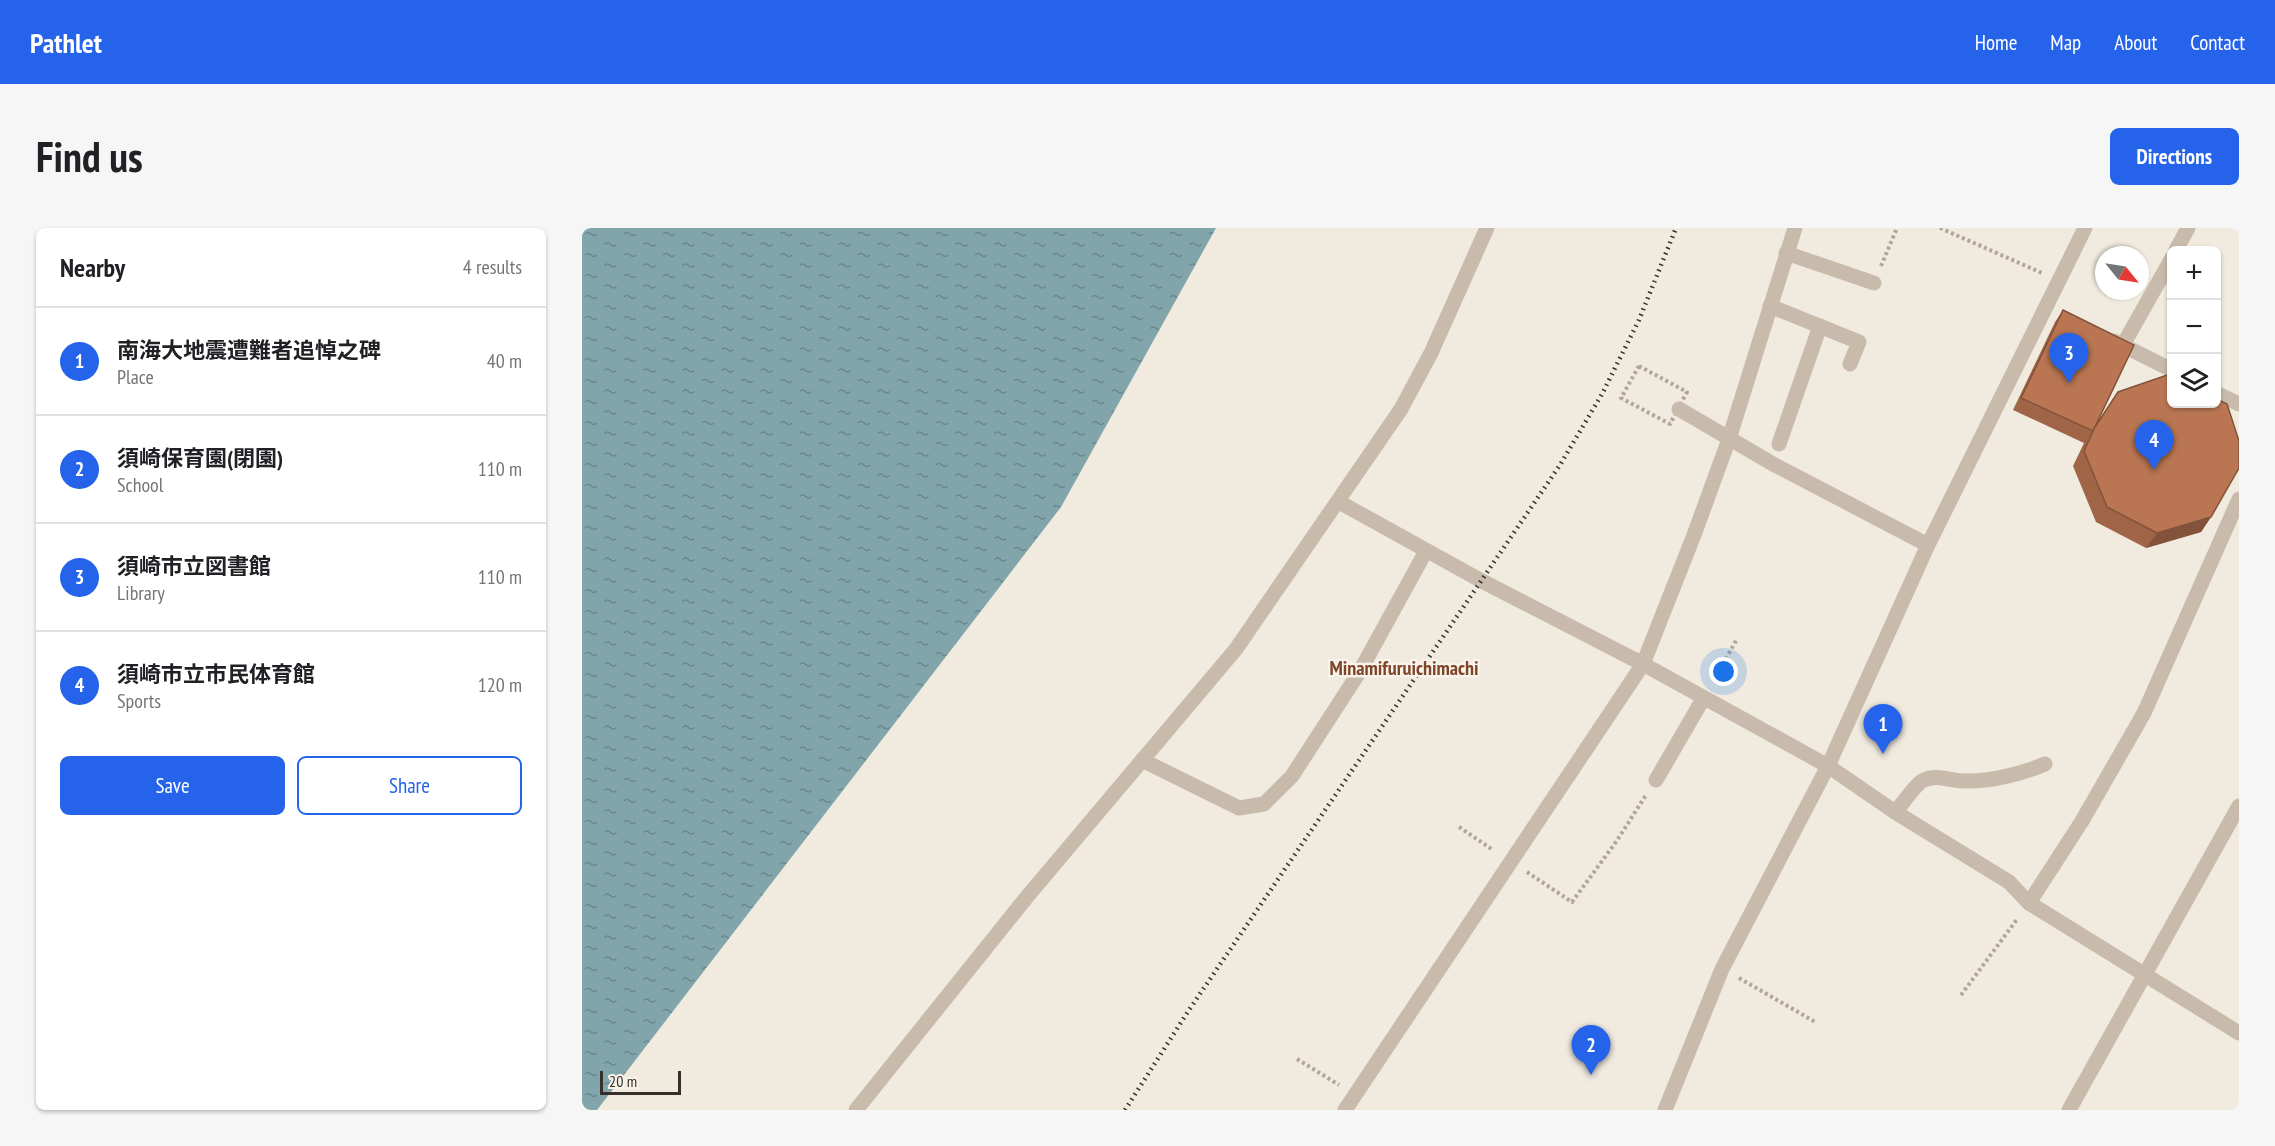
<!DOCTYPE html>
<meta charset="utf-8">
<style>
body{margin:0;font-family:"PT Sans Narrow","Noto Sans JP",sans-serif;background:#f6f6f6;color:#202124}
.controls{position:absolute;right:18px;top:18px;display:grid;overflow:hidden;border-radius:9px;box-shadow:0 2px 4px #0004}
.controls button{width:54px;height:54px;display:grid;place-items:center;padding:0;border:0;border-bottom:2px solid #e0e0e0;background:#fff;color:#202124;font:30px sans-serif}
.compass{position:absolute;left:1513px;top:18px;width:54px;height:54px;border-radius:50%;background:#fff;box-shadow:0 2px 4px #0004;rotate:120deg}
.scale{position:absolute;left:18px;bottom:15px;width:81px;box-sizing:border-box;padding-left:6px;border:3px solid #362f2a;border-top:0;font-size:16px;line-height:21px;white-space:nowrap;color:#362f2a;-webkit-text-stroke:4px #f8f4eb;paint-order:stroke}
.you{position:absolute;left:1142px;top:444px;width:21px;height:21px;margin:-15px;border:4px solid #fff;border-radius:50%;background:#1a73e8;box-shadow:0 0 0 9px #1a73e833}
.badge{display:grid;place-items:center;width:39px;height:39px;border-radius:50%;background:#2563eb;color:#fff;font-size:20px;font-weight:700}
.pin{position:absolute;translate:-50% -50px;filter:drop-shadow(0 2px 3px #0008)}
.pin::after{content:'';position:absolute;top:32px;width:21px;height:18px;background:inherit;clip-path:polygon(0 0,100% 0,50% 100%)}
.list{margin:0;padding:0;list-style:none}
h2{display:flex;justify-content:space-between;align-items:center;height:78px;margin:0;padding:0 24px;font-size:26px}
h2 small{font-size:20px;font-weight:400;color:#757577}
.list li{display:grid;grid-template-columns:39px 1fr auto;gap:18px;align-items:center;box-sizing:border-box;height:108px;padding:0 24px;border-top:2px solid #e0e0e0}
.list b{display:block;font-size:22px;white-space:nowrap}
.list p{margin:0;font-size:20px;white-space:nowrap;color:#757577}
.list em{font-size:20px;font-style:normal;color:#757577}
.actions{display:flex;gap:12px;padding:18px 24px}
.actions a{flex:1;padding:14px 0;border:2px solid #2563eb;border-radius:9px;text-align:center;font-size:21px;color:#2563eb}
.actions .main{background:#2563eb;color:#fff}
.icon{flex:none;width:33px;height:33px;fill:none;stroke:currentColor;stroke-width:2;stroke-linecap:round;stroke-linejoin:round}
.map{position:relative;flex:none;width:1657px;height:882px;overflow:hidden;border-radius:9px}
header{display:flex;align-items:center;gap:36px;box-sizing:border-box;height:84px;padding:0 30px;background:#2563eb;color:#fff}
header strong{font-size:28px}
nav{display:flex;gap:33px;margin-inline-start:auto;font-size:21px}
.intro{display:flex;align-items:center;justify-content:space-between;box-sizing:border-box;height:144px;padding:0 36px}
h1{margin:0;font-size:42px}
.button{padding:15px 27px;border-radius:9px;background:#2563eb;color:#fff;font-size:21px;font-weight:700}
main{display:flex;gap:36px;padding:0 36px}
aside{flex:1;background:#fff;border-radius:9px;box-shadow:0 2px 4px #0004}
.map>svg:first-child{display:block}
.water{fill:url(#water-ripples)}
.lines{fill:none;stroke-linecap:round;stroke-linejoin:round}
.path{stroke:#b3a596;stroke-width:4;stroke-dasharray:3 3;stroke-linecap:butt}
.minor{stroke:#c8bbac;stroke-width:15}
.rail{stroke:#362f2a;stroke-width:4.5;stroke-dasharray:1.5 4.5;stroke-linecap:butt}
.wall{fill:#a06547}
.shaded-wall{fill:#82533a}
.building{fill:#ba7653;stroke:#82533a;stroke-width:1.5}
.labels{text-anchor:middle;stroke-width:5;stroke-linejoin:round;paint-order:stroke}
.quarter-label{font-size:20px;font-weight:bold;fill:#7e462b;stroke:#f8f4eb}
</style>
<header>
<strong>Pathlet</strong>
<nav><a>Home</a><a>Map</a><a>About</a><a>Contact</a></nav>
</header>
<div class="intro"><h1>Find us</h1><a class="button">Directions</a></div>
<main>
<aside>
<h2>Nearby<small>4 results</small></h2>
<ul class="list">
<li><span class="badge">1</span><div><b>南海大地震遭難者追悼之碑</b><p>Place</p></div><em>40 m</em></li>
<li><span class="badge">2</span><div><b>須崎保育園(閉園)</b><p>School</p></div><em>110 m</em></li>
<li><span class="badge">3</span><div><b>須崎市立図書館</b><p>Library</p></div><em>110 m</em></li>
<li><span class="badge">4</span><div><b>須崎市立市民体育館</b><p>Sports</p></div><em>120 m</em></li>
</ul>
<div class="actions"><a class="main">Save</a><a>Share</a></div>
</aside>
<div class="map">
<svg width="1657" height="882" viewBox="0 0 1657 882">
<defs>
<pattern id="water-ripples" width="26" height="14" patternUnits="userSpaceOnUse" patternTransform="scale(1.5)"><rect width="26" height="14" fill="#81a5ab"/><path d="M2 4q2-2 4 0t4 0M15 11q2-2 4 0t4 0" fill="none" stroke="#6a878b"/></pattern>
</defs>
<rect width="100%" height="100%" fill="#f0eadf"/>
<path class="water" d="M 0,0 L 634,0 L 479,279 L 15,882 L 0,882 Z"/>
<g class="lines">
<g class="path">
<path d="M 1358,0 L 1460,45"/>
<path d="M 1299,38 L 1315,0"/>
<path d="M 1057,138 L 1105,164 L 1088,196 L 1039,170 Z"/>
<path d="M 1132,452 L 1155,411"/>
<path d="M 877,599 L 911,622"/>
<path d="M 945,644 L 990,674 L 1034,614 L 1064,567"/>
<path d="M 1157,750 L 1235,795"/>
<path d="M 1379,767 L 1436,690"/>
<path d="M 715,831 L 757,857"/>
</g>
<g class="minor">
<path d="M 1594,22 L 1606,0"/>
<path d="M 1204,25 L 1292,55"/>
<path d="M 1188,78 L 1277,114 L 1268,136"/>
<path d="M 1532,113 L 1590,142"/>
<path d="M 1541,117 L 1590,30"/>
<path d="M 1634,165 L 1657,176"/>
<path d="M 1097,181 L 1191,236 L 1346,317"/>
<path d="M 1197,216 L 1238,98"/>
<path d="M 757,274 L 898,352 L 1061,436 L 1246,538 L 1313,584 L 1427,654 L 1447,675 L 1657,805"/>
<path d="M 560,532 L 657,580 L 682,576 L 710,548 L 778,443 L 844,323"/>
<path d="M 1074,552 L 1121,471"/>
<path d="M 1313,584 C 1320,577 1333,557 1340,553 C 1355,545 1367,553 1381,553 C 1408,554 1439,546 1463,536"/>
<path d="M 1447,675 L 1500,593 L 1562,485 L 1657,271"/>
<path d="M 274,882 L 444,670 L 654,421 L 819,181 L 849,125 L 905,0"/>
<path d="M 763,882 L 1061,436 L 1112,307 L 1147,211 L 1213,0"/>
<path d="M 1083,882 L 1140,741 L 1246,538 L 1346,317 L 1503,0"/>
<path d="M 1487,882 L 1657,578"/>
</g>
<path class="rail" d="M 543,882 L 607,782 L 978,237 L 1020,166 L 1057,92 L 1094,0"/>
</g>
<path class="wall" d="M 1481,82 L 1512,199 L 1536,164 L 1629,289 L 1619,304 L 1564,320 L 1514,294 L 1491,238 L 1502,215 L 1431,182 L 1473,94 Z"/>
<path class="shaded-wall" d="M 1629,289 L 1619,304 L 1564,320 L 1575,305 Z"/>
<g class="building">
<path d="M 1481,82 L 1552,117 L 1511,203 L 1439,170 Z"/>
<path d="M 1588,146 L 1590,147 L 1590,176 L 1635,176 L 1635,171 L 1645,176 L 1657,213 L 1657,240 L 1629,289 L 1575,305 L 1525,279 L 1502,223 L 1513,199 L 1536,164 Z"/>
</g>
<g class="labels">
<g class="quarter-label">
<text x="822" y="447">Minamifuruichimachi</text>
</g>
</g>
</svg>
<div class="controls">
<button>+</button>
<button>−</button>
<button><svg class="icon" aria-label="layers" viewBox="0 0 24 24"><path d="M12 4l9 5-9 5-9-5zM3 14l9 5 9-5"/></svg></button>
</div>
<svg class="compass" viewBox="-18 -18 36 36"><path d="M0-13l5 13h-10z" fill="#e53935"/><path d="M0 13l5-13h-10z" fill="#757577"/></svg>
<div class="scale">20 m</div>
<div class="you"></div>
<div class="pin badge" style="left:1301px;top:526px">1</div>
<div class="pin badge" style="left:1009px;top:847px">2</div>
<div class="pin badge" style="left:1487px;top:155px">3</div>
<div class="pin badge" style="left:1572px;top:242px">4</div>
</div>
</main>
